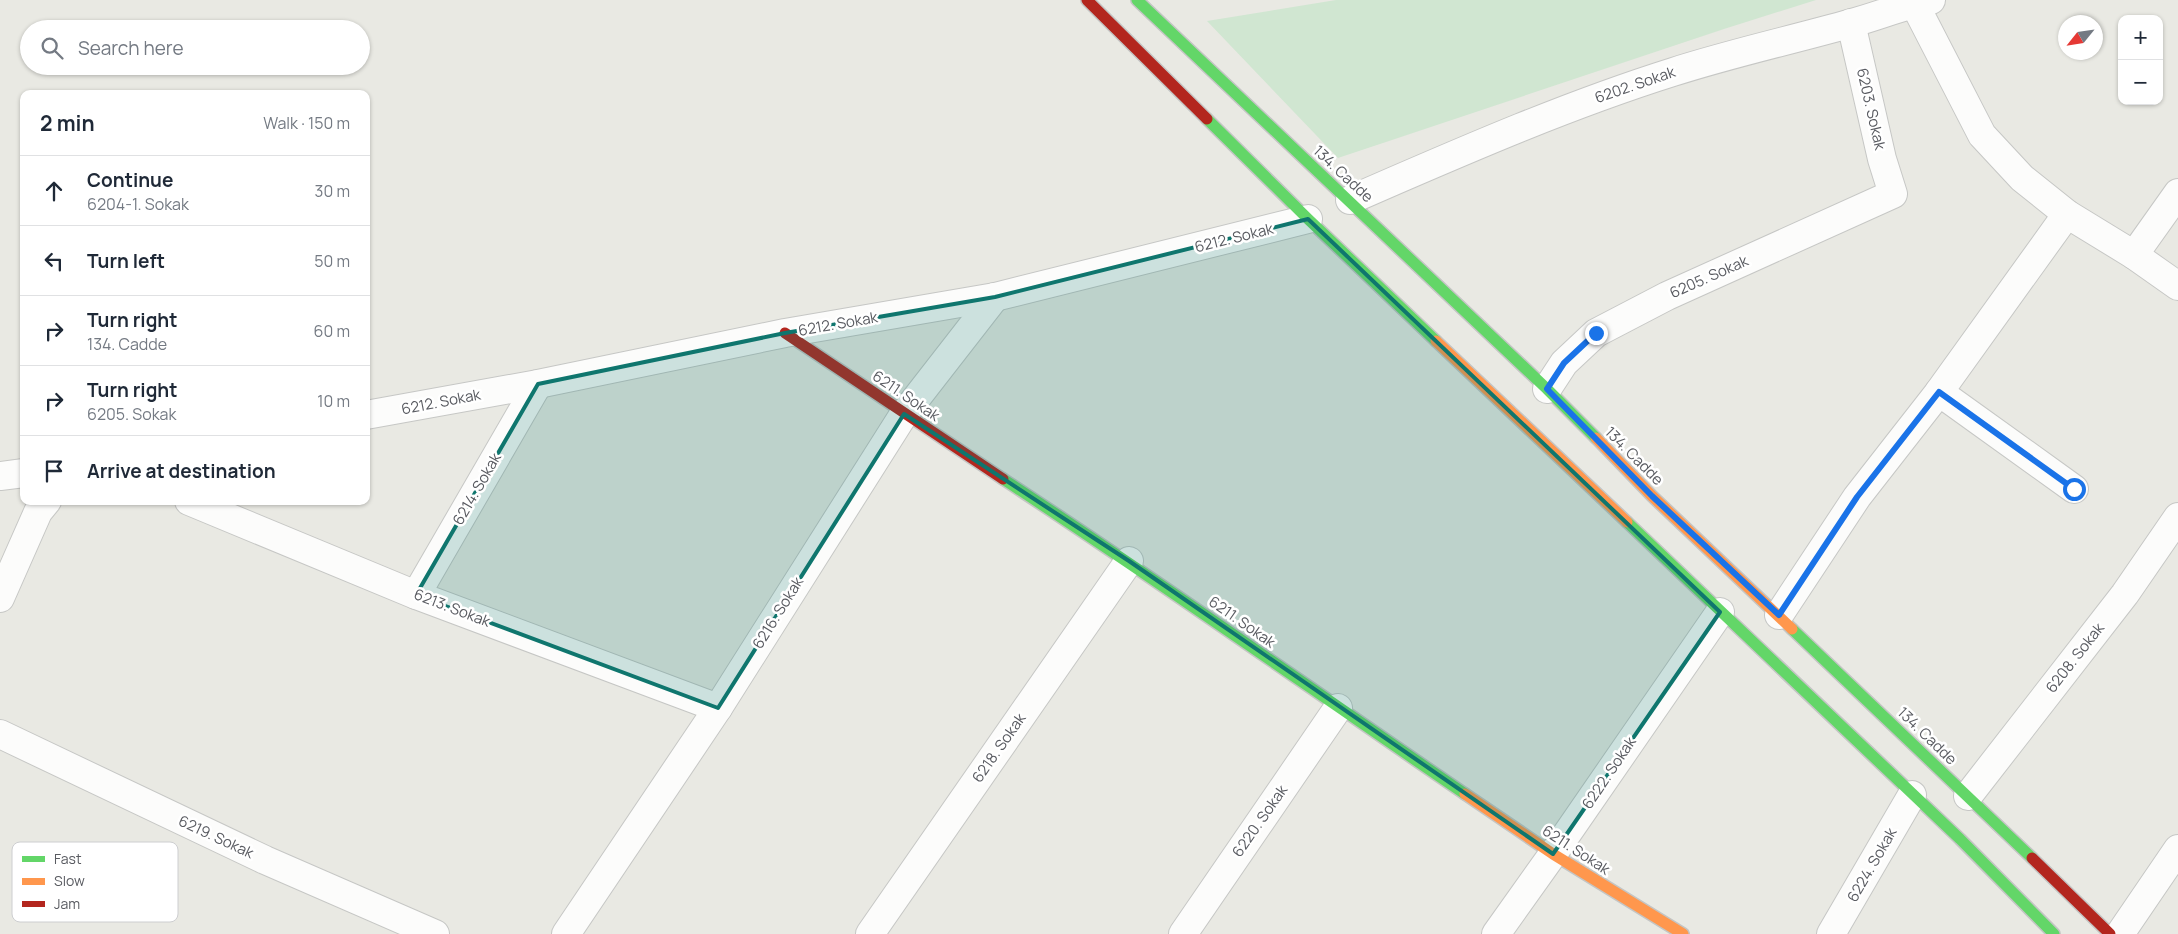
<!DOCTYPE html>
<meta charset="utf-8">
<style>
body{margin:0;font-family:Manrope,sans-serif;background:#f2f2f3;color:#1f2937}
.controls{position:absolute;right:15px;top:15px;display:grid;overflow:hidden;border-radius:10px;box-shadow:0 1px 4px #0004}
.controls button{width:45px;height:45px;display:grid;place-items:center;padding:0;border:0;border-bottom:1px solid #e0e1e3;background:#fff;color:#1f2937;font:25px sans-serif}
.compass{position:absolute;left:2058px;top:15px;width:45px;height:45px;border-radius:50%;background:#fff;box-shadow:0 1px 4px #0004;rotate:240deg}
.stop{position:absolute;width:15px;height:15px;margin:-11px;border:4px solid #1a73e8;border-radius:50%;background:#fff}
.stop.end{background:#1a73e8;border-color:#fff;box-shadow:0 1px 5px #0008}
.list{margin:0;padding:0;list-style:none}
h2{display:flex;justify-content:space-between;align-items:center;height:65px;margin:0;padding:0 20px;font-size:21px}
h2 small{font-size:16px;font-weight:400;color:#747a83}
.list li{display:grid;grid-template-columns:32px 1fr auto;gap:15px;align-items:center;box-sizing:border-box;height:70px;padding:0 20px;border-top:1px solid #e0e1e3}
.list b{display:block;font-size:19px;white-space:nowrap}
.list p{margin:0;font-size:16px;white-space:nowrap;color:#747a83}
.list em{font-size:16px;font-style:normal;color:#747a83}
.icon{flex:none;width:28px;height:28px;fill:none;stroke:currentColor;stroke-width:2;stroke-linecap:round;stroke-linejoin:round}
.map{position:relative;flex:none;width:2178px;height:934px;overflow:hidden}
.search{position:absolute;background:#fff;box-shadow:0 1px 4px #0004;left:20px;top:20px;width:350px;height:55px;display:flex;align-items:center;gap:12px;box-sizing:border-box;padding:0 18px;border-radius:28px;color:#747a83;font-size:19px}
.panel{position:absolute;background:#fff;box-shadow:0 1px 4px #0004;left:20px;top:90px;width:350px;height:415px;border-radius:10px}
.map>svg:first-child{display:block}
.green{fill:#d0e6d1}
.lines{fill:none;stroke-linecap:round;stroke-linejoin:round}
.street-casing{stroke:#c6c7c5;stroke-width:30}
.fast-casing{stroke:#c4c5c4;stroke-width:14}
.slow-casing{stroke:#c4c5c4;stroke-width:14}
.jam-casing{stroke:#c4c5c4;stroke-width:14}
.street{stroke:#fcfcfb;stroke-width:28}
.fast{stroke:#63d668;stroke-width:11}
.slow{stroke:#ff974d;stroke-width:11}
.jam{stroke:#b3261e;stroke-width:11}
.route{stroke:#1a73e8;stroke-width:6}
.marked{fill:#0f766e;fill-opacity:0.2;stroke:#0f766e;stroke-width:4;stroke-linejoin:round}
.labels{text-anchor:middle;stroke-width:5;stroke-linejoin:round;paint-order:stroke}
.street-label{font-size:15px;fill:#595b61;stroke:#fff}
.key{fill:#fff;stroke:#cdced0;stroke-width:1}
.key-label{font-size:14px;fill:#595b61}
</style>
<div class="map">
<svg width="2178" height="934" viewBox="0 0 2178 934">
<rect width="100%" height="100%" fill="#e9e9e3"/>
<path class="green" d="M 1336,0 L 1816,0 L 1724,29 L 1338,158 L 1207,21 Z"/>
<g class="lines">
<defs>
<g id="street">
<path d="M 1914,3 L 1982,135 L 2022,178 L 2067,214 L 2134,255 L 2178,286"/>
<path d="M 1350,200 C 1456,154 1562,107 1673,72 C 1732,53 1792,40 1852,23 C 1878,16 1904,5 1931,0"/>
<path d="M 2134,255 L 2178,193"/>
<path d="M 1547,389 L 1564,363 L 1596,333 L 1667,296 L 1893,194 L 1882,159 L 1851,23"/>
<path d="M 1939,392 L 2074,489"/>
<path d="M 366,415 L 538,384 L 785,333 L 995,297 L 1308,219"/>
<path d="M 0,476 L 24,473"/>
<path d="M 189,501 L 416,595 L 718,708"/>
<path d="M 416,595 L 538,384"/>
<path d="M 0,598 L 38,512 L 47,501"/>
<path d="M 1779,615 L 1857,497 L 1939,392 L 2067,214"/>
<path d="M 0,734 L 265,860 L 435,934"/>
<path d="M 1968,796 L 2125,594 L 2178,517"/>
<path d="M 566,934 L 718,708 L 904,414 L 995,297"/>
<path d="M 870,934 L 1129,561"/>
<path d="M 1183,934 L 1338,708"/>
<path d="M 1496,934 L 1553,854 L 1720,612"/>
<path d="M 1831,934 L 1912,795"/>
<path d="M 2120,934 L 2178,849"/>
</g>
<g id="fast">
<path d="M 1137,0 L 1547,389 L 1596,438"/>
<path d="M 1207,119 L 1308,219 L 1436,341"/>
<path d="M 1003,479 C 1159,581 1311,689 1465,794"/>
<path d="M 1627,522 L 1960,839 L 2054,934"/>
<path d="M 1792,629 L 2032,858"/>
</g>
<g id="slow">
<path d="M 1436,341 L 1627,522"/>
<path d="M 1596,438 L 1652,496 L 1792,629"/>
<path d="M 1465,794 L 1553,854 L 1683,934"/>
</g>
<g id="jam">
<path d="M 1087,0 L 1207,119"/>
<path d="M 785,333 L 1003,479"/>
<path d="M 2032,858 L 2110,934"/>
</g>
</defs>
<use href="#street" class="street-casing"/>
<use href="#fast" class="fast-casing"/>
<use href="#slow" class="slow-casing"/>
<use href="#jam" class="jam-casing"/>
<use href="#street" class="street"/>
<use href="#fast" class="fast"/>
<use href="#slow" class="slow"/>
<use href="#jam" class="jam"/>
</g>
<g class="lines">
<path class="route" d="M 1596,333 L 1564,363 L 1547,389 L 1652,496 L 1779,615 L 1857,497 L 1939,392 L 2074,489"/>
</g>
<path class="marked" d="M 1308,219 L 1720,612 L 1553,854 L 1129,561 L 904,414 L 718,708 L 416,595 L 538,384 L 785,333 L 995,297 Z"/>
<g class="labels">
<g class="street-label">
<text transform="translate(1635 85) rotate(-19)" y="5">6202. Sokak</text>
<text transform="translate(1871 109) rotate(77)" y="5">6203. Sokak</text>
<text transform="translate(1343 174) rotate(43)" y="5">134. Cadde</text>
<text transform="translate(1234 238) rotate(-14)" y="5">6212. Sokak</text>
<text transform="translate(1709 277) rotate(-24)" y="5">6205. Sokak</text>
<text transform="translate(838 324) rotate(-10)" y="5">6212. Sokak</text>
<text transform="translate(906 396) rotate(34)" y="5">6211. Sokak</text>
<text transform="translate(441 402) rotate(-11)" y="5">6212. Sokak</text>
<text transform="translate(1634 456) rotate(45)" y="5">134. Cadde</text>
<text transform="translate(477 489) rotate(-60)" y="5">6214. Sokak</text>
<text transform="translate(452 608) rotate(21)" y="5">6213. Sokak</text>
<text transform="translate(778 613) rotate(-58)" y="5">6216. Sokak</text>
<text transform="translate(1242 622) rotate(35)" y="5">6211. Sokak</text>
<text transform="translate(2075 658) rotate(-52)" y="5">6208. Sokak</text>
<text transform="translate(1927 736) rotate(44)" y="5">134. Cadde</text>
<text transform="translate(999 748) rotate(-55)" y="5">6218. Sokak</text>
<text transform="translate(1609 773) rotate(-56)" y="5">6222. Sokak</text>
<text transform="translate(1260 821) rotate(-55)" y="5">6220. Sokak</text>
<text transform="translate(216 837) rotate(25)" y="5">6219. Sokak</text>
<text transform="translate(1576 850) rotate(33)" y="5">6211. Sokak</text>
<text transform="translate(1872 865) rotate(-60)" y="5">6224. Sokak</text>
</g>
</g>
<rect x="12" y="842" width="166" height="80" rx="8" class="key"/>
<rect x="22" y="856" width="23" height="6" fill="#63d668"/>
<rect x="22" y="878" width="23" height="7" fill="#ff974d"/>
<rect x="22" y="901" width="23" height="6" fill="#b3261e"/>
<g class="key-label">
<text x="54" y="864">Fast</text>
<text x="54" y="886">Slow</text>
<text x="54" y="909">Jam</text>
</g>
</svg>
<div class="controls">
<button>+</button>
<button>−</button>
</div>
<svg class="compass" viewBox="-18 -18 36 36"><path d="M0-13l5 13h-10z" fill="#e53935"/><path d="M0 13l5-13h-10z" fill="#747a83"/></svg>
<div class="stop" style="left:2074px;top:489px"></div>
<div class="stop end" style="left:1596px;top:333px"></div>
<div class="search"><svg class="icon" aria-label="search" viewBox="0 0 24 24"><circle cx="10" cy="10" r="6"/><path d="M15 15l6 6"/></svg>Search here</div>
<section class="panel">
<h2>2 min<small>Walk · 150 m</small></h2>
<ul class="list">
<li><svg class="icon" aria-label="ahead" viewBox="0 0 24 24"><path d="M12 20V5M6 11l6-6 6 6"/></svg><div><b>Continue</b><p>6204-1. Sokak</p></div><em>30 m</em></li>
<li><svg class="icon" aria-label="left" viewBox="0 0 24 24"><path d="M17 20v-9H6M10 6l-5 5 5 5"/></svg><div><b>Turn left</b></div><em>50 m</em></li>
<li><svg class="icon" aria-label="right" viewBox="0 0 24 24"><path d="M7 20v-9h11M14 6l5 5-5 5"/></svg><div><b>Turn right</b><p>134. Cadde</p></div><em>60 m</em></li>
<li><svg class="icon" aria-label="right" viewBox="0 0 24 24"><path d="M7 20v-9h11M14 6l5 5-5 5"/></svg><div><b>Turn right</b><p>6205. Sokak</p></div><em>10 m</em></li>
<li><svg class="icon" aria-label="arrive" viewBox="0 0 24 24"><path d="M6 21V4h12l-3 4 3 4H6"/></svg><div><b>Arrive at destination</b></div></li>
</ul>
</section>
</div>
